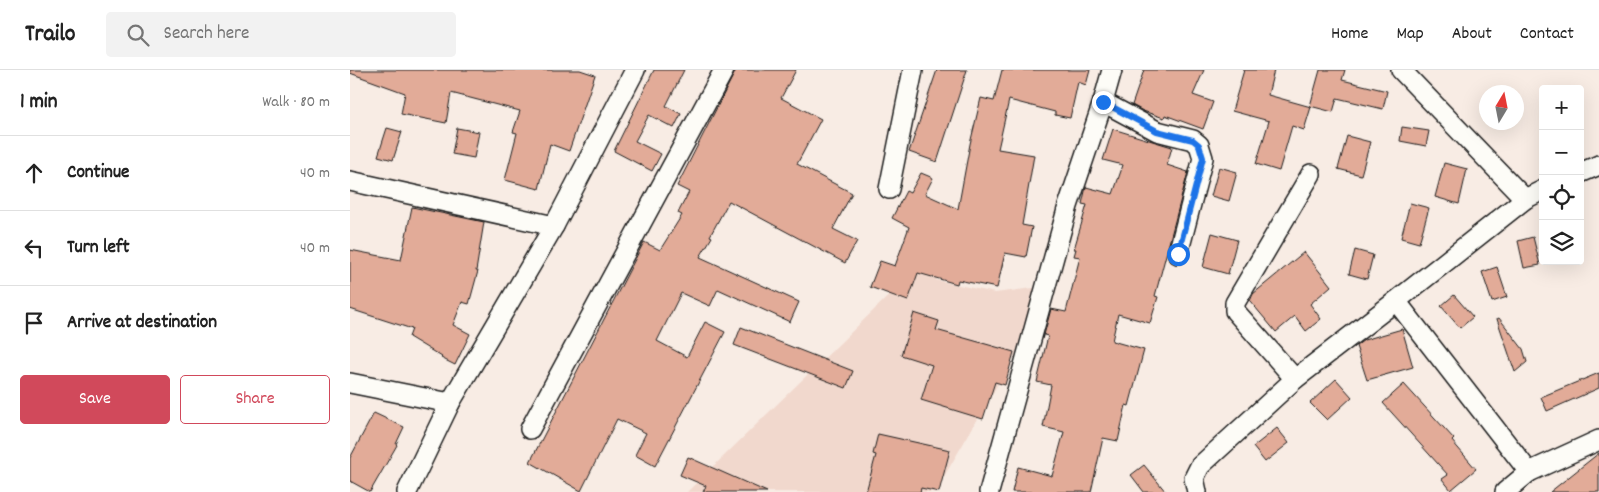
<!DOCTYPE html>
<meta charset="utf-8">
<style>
body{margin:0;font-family:Dekko,sans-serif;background:#f2f2f2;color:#222}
.controls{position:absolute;right:15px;top:15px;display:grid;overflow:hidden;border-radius:5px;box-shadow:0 5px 20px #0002}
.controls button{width:45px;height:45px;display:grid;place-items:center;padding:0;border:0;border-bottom:1px solid #e0e0e0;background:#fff;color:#222;font:25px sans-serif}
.compass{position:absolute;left:1129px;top:15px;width:45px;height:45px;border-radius:50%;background:#fff;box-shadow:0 5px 20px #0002;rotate:10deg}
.stop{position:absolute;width:15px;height:15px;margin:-11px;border:4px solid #1a73e8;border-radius:50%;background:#fff}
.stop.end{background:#1a73e8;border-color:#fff;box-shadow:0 1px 5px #0008}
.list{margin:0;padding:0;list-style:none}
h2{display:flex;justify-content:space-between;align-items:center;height:65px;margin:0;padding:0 20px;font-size:21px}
h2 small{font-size:16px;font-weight:400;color:#767676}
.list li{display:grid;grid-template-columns:32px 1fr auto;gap:15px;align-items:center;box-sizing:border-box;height:75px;padding:0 20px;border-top:1px solid #e0e0e0}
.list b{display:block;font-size:19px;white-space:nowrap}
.list em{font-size:16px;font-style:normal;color:#767676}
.actions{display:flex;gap:10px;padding:15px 20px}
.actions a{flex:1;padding:11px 0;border:1px solid #d1495b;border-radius:5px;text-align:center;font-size:18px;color:#d1495b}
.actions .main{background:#d1495b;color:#fff}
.icon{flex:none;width:28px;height:28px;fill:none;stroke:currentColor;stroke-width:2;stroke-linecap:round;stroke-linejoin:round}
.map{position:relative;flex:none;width:1249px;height:422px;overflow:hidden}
header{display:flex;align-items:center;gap:30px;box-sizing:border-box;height:70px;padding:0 25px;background:#fff;border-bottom:1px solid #e0e0e0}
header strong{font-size:24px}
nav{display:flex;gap:28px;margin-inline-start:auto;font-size:18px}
.search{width:350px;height:45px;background:#f2f2f2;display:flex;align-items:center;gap:12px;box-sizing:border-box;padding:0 18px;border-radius:5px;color:#767676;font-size:19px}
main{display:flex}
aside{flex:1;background:#fff}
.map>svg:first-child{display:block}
.built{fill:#f1d8cd}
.building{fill:#e2ab98;stroke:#1c1c1c}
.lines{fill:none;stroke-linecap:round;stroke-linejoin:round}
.minor-casing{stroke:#1c1c1c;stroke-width:22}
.minor{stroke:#fdfcf7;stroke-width:19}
.route{stroke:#1a73e8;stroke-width:6}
</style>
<header>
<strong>Trailo</strong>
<div class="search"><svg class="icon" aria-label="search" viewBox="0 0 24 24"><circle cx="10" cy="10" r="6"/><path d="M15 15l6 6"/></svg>Search here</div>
<nav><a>Home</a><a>Map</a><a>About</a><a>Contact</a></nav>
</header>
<main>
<aside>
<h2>1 min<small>Walk · 80 m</small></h2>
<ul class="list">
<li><svg class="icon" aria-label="ahead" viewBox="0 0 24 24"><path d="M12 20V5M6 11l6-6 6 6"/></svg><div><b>Continue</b></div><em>40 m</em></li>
<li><svg class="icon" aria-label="left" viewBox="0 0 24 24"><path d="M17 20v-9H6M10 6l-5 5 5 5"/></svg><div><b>Turn left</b></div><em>40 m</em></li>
<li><svg class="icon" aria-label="arrive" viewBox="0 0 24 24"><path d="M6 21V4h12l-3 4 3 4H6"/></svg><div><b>Arrive at destination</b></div></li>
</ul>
<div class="actions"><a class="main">Save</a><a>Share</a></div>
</aside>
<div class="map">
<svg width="1249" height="422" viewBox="0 0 1249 422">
<rect width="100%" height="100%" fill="#f8ece4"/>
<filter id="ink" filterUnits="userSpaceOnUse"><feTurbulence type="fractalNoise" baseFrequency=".02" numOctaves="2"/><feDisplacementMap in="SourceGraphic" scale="10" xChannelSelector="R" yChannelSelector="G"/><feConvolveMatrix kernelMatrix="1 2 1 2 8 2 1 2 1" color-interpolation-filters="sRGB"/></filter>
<g filter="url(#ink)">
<path class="built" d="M 596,170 L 614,177 L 586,210 L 645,223 L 706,215 L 585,422 L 337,422 Z"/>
<g class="building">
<path d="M 0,0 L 230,0 L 245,5 L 219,81 L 200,74 L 189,119 L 155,110 L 167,63 L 163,62 L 170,41 L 101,23 L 96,53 L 51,44 L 55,23 L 0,3 Z"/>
<path d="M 304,0 L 334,0 L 316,36 L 331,44 L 324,58 L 299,45 L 285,71 L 311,84 L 302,101 L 264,81 Z"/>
<path d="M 386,0 L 446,0 L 431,28 L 471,49 L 447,94 L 502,123 L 483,159 L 507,171 L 495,193 L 379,131 L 360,166 L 362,167 L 350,187 L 449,232 L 440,252 L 368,219 L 360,236 L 331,223 L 307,271 L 337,287 L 355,252 L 375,262 L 305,396 L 285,385 L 296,363 L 267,349 L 231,421 L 180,392 L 294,172 L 310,180 L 332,145 L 328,143 L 339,122 L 327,116 Z"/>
<path d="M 587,0 L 617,0 L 587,92 L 559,82 Z"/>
<path d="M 652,0 L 740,0 L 736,15 L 728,12 L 720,48 L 705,45 L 705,42 L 659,30 L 648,79 L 684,85 L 672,155 L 682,157 L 676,187 L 655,183 L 647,218 L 608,210 L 607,214 L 568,203 L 558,231 L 520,217 L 530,191 L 545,196 L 559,157 L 542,148 L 556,121 L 560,123 L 571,103 L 583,108 L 575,124 L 608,139 L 620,74 L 631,28 L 644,31 Z"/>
<path d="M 794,0 L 854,0 L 843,25 L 863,32 L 853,59 L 815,45 L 814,48 L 793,41 L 782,35 Z"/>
<path d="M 894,0 L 924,0 L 918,25 L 961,37 L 954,60 L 942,56 L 929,101 L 906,94 L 919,51 L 882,41 Z"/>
<path d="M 970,0 L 995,0 L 992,10 L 1037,21 L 1033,39 L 987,28 L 983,42 L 960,36 Z"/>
<path d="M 1052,57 L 1079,61 L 1076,76 L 1050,71 Z"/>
<path d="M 37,58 L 52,62 L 43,90 L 28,86 Z"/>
<path d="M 107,58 L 129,62 L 124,88 L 102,84 Z"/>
<path d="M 763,59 L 822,77 L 817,95 L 838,102 L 805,226 L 808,227 L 800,253 L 768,244 L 762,271 L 794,280 L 779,336 L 776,335 L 768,371 L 753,368 L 741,422 L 662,422 L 668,397 L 702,406 L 714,362 L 693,357 L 701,315 L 687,312 L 698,266 L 694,265 L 701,239 L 716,242 L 730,187 L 724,186 L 726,179 L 724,179 L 737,135 L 732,134 L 736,117 L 763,124 L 773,95 L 753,90 Z"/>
<path d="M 997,66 L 1020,72 L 1011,105 L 988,99 Z"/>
<path d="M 1094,93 L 1117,99 L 1109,134 L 1085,127 Z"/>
<path d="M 869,97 L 887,102 L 879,131 L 861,126 Z"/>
<path d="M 1060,133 L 1079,138 L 1069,173 L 1051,168 Z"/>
<path d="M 62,137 L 134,152 L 126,201 L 128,201 L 119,234 L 112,232 L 103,255 L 120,264 L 105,295 L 91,288 L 92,287 L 59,267 L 62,259 L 0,239 L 0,180 L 51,190 Z"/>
<path d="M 862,163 L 887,170 L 878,204 L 853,197 Z"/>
<path d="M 1183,167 L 1190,195 L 1174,198 L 1168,171 Z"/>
<path d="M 1005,180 L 1023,185 L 1017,209 L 999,204 Z"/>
<path d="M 954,182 L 981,216 L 960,234 L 971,249 L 956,261 L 945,246 L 926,262 L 900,231 L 903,224 Z"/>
<path d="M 1147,197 L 1157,227 L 1142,232 L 1132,202 Z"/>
<path d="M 1104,225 L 1123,247 L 1110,258 L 1091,236 Z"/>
<path d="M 564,243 L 589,251 L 586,260 L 664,282 L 655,315 L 645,312 L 633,349 L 571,330 L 582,295 L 551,285 Z"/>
<path d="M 1149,248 L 1173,279 L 1177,292 L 1165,302 L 1147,249 Z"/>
<path d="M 391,257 L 503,301 L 496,318 L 384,275 Z"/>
<path d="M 1052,259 L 1063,297 L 1017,310 L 1006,276 L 1014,270 Z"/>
<path d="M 1249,303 L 1249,318 L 1197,341 L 1191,327 Z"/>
<path d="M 986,309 L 1002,327 L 977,350 L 960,333 Z"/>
<path d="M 1054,314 L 1104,369 L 1102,371 L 1126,399 L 1101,420 L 1092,409 L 1098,405 L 1033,333 Z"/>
<path d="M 24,343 L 54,357 L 46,374 L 47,375 L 20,422 L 0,411 L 0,388 Z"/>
<path d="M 927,358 L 939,373 L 915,392 L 903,377 Z"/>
<path d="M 528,364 L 600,380 L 589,422 L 571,418 L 570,422 L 516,422 L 526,385 L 523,384 Z"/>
<path d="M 1249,383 L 1249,422 L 1200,422 Z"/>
<path d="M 338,387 L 417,422 L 353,422 L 356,416 L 330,405 Z"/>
<path d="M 794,395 L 816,422 L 794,422 L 781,405 Z"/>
</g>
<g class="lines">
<defs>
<g id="minor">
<path d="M 1051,0 L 1175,129"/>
<path d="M 753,32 L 807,61 L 843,70 L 849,75 L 853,88 L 828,184"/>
<path d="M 1230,103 L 1249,95"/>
<path d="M 961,104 L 885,233 L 885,241 L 945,309 L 1046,231 L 1175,129 L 1193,120"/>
<path d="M 0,111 L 204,156"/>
<path d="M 539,119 L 563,0"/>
<path d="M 1046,231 L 1179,402 L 1249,370"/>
<path d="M 0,313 L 100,333"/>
<path d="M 180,359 L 374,0"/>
<path d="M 57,422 L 100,333 L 204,156 L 285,0"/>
<path d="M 639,422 L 718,136 L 753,32 L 762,0"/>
<path d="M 847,422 L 844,408 L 850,396 L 945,309"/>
<path d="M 1155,422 L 1179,402"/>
</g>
</defs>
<use href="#minor" class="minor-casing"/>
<use href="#minor" class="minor"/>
</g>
</g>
<g class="lines" filter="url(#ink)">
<path class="route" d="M 753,32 L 807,61 L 843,70 L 849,75 L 853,88 L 828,184"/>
</g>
</svg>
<div class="controls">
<button>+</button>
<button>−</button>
<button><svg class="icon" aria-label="locate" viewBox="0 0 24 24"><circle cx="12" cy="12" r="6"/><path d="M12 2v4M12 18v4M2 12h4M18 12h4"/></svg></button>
<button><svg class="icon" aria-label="layers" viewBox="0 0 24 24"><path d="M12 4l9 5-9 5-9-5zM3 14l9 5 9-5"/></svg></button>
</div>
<svg class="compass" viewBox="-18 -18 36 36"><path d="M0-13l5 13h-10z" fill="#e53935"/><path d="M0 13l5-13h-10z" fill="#767676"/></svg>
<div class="stop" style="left:828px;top:184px"></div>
<div class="stop end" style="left:753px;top:32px"></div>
</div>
</main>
